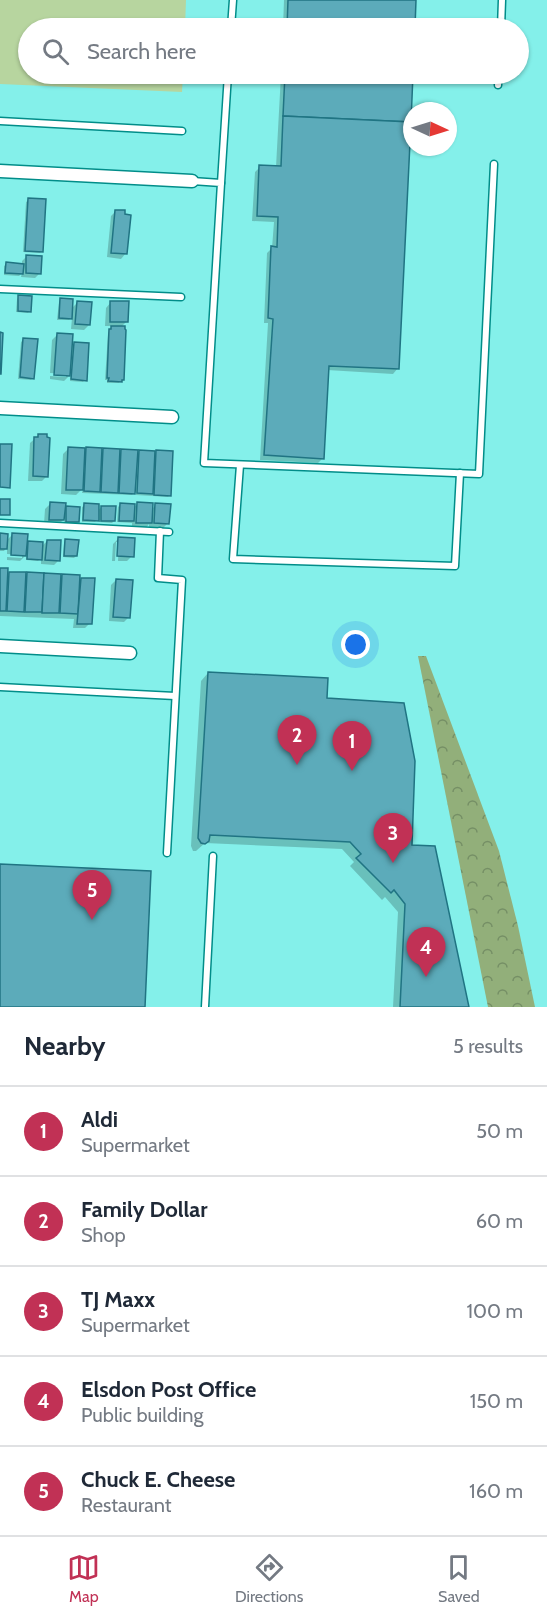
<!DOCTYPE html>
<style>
body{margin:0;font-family:Cabin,sans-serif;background:#f2f2f3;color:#1f2937}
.compass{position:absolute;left:403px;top:102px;width:54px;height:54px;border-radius:50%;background:#fff;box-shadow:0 2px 4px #0004;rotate:94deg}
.you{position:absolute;left:356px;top:645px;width:21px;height:21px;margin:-15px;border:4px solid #fff;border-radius:50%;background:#1a73e8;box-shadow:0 0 0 9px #1a73e833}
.badge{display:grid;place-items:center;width:39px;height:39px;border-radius:50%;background:#c13155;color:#fff;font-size:20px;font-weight:700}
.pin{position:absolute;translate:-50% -50px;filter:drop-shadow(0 2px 3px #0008)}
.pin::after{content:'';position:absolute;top:32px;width:21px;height:18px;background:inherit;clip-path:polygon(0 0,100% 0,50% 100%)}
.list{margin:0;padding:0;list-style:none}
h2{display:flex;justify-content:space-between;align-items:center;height:78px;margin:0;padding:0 24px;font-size:26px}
h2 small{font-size:20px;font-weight:400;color:#747a83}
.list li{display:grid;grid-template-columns:39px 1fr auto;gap:18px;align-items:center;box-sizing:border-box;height:90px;padding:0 24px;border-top:2px solid #e0e1e3}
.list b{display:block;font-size:22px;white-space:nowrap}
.list p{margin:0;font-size:20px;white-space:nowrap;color:#747a83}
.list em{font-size:20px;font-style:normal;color:#747a83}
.icon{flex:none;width:33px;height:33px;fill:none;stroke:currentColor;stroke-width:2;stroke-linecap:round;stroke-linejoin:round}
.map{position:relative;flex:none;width:547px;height:1007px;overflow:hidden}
.search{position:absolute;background:#fff;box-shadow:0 2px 4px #0004;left:18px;right:18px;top:18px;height:66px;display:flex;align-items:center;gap:15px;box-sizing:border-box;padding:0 21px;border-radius:33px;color:#747a83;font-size:22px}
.sheet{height:528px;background:#fff}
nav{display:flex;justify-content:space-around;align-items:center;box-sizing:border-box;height:84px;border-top:2px solid #e0e1e3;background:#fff;font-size:16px;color:#747a83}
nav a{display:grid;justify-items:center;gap:3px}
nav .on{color:#c13155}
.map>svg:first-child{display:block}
.forest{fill:url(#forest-crowns)}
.park{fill:#b7d59f}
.shadow{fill:#0003}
.building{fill:#5cabba;stroke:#207483;stroke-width:1.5}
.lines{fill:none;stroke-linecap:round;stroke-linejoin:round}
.service-casing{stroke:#018d89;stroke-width:9}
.minor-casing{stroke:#018d89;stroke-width:15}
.service{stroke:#fff;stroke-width:6}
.minor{stroke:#fff;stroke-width:12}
</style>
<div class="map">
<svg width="547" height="1007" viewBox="0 0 547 1007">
<defs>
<pattern id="forest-crowns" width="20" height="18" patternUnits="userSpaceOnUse" patternTransform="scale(1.5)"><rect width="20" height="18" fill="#92af7a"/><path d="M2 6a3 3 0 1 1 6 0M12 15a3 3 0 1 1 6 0" fill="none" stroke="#758f65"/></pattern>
</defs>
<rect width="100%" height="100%" fill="#84f0ea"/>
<path class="forest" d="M 418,656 L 426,656 L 499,851 L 518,926 L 535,1007 L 488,1007 Z"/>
<path class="park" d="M 0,0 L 186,0 L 185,28 L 28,28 L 28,74 L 183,74 L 182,92 L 0,84 Z"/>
<g class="shadow">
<path d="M 284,0 L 415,0 L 413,28 L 283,28 Z"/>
<path d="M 281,74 L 411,74 L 398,368 L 393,374 L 327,370 L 323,458 L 318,463 L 260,460 L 268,323 L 264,323 L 267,253 L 272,248 L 274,222 L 252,221 L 255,172 L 260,167 L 276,167 Z"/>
<path d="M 29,200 L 42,251 L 40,253 L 23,252 L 26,202 Z"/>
<path d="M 116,211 L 126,253 L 121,259 L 107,257 L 111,216 Z"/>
<path d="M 27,256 L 40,273 L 35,278 L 21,277 L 22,273 L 19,276 L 4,275 L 4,266 L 7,264 L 22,265 L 22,261 Z"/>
<path d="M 19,297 L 30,311 L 28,313 L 16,312 L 17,299 Z"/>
<path d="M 61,300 L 71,309 L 77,303 L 89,325 L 84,330 L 71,329 L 72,318 L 69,320 L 57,320 L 59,302 Z"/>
<path d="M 111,302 L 127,321 L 121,327 L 122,379 L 119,383 L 107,383 L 107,380 L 105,380 L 108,333 L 113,326 L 105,326 L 106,308 Z"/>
<path d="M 57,335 L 71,348 L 75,343 L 85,380 L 83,382 L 70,381 L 71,374 L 64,381 L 50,379 L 50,376 L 66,377 L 66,374 L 50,373 L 52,340 Z"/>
<path d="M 23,340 L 33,378 L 31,380 L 18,379 L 21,342 Z"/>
<path d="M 39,435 L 47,476 L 42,481 L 28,481 L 30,443 Z"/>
<path d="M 68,449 L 83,452 L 86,449 L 100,453 L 104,450 L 118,454 L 122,451 L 136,455 L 140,452 L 153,456 L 157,452 L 170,495 L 168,497 L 136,495 L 136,491 L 132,495 L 82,493 L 83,488 L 76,495 L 61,494 L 63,454 Z"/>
<path d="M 50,504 L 64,511 L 67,508 L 78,522 L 76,524 L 64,523 L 65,518 L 58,525 L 44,524 L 45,509 Z"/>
<path d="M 138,504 L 152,509 L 156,505 L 168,523 L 163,528 L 149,527 L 149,524 L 146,528 L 132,527 L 132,523 L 117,522 L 118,507 L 120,505 L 133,508 Z"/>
<path d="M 85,505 L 97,511 L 102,507 L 114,521 L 112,523 L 99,522 L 99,518 L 95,522 L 82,522 L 82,507 Z"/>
<path d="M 0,534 L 6,541 L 12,535 L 25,546 L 29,543 L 41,547 L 47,541 L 59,560 L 54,565 L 41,564 L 41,558 L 38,561 L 26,560 L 26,555 L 20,561 L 7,560 L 7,557 L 22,558 L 22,555 L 7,554 L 7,547 L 4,551 L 0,551 Z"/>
<path d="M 118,539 L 132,556 L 127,561 L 118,561 L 119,542 L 116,542 L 115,561 L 112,561 L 113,544 Z"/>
<path d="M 66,541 L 76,556 L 74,558 L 63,557 L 64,543 Z"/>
<path d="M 0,569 L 7,573 L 78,576 L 78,583 L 81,579 L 90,623 L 85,628 L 73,628 L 74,619 L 0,616 Z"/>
<path d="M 116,580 L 129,617 L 124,622 L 109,621 L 111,585 Z"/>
<path d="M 208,673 L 325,699 L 411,846 L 468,1007 L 393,1007 L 398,912 L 385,897 L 382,900 L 350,866 L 354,862 L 342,849 L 205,843 L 196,851 L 193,851 L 191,846 L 201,681 Z"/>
</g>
<g class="building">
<path d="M 288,0 L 416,0 L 415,28 L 287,28 Z"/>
<path d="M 285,74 L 413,74 L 411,122 L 283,116 Z"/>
<path d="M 283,116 L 411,122 L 399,369 L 329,366 L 324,459 L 264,455 L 273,319 L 268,318 L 271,246 L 277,247 L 278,217 L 257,216 L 259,165 L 281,166 Z"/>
<path d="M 28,198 L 46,199 L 43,252 L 25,251 Z"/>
<path d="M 115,210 L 125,210 L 125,214 L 131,215 L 127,254 L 111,253 Z"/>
<path d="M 26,255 L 42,256 L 41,274 L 26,273 Z"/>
<path d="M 6,262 L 24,264 L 23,274 L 5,273 Z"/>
<path d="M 18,295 L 32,296 L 31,312 L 18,311 Z"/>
<path d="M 60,298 L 73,299 L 72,319 L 59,318 Z"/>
<path d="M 77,301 L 92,302 L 90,325 L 75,324 Z"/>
<path d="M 110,301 L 129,301 L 128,322 L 110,322 Z"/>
<path d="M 111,326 L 125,326 L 125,329 L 126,330 L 124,380 L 122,380 L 122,382 L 108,381 L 109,378 L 107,378 L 109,329 L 111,329 Z"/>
<path d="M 0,332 L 3,333 L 1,374 L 0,374 Z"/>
<path d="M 57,333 L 73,334 L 70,376 L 54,375 Z"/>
<path d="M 23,338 L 38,339 L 34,379 L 20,377 Z"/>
<path d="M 74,342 L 89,343 L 87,381 L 71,379 Z"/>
<path d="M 38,434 L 47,434 L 47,437 L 50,438 L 48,477 L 33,476 L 34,437 L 38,437 Z"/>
<path d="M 0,444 L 12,444 L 10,488 L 0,487 Z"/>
<path d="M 68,447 L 85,448 L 83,490 L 66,490 Z"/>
<path d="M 86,447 L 102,448 L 100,492 L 84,491 Z"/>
<path d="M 103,448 L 120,449 L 118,493 L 101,492 Z"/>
<path d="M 121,449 L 138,450 L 135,494 L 119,493 Z"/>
<path d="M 139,450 L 155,451 L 153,494 L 137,493 Z"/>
<path d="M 156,450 L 173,451 L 171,496 L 154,495 Z"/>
<rect x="0" y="499" width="10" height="16"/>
<path d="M 50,502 L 66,503 L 64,520 L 49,520 Z"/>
<path d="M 137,502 L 153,503 L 152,523 L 136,523 Z"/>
<path d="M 84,503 L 99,504 L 99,521 L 83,520 Z"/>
<path d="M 120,503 L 135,504 L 134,521 L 119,521 Z"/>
<path d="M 155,503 L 171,504 L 169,524 L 154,523 Z"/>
<path d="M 66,506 L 80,507 L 79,522 L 66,522 Z"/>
<path d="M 101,506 L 116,506 L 115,521 L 101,521 Z"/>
<path d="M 0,533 L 8,534 L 7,549 L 0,549 Z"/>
<path d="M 12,533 L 28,534 L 26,556 L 11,555 Z"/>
<path d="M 118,537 L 135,538 L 134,557 L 117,556 Z"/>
<path d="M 65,539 L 79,540 L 77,556 L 64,556 Z"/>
<path d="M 47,540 L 61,540 L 60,561 L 45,560 Z"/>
<path d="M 28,541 L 43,542 L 42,560 L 27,559 Z"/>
<path d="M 0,568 L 8,568 L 6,611 L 0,611 Z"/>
<path d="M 9,572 L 26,572 L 24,612 L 7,611 Z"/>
<path d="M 27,572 L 44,573 L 42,612 L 25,612 Z"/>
<path d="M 44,573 L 61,574 L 59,613 L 42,613 Z"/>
<path d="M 62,574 L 80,575 L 78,614 L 60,613 Z"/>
<path d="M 81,578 L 95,578 L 92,624 L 77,624 Z"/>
<path d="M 116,579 L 133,580 L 130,618 L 113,617 Z"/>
<path d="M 208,672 L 328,678 L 327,698 L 404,703 L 415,761 L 412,845 L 435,846 L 469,1007 L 400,1007 L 405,904 L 394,890 L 391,893 L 356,858 L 361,854 L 350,842 L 210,835 L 209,841 L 205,844 L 201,843 L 198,838 Z"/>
<path d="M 0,864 L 151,871 L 145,1007 L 0,1007 Z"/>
</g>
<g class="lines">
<defs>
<g id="service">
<path d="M 231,28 L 233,0"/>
<path d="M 501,28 L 502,0"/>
<path d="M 498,85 L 499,74"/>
<path d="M 0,121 L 182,131"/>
<path d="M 192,181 L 221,183 L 204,463 L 479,474 L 494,164"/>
<path d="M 221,183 L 228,74"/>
<path d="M 0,289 L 181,297"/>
<path d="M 240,465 L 233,559 L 455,566 L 460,473"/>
<path d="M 0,523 L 169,532"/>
<path d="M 160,531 L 158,578 L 182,580 L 167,853"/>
<path d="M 0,687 L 175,696"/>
<path d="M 205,1007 L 213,856"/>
</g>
<g id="minor">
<path d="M 0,171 L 192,181"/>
<path d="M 0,408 L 172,417"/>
<path d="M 0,646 L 130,653"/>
</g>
</defs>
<use href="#service" class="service-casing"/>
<use href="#minor" class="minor-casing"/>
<use href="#service" class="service"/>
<use href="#minor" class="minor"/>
</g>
</svg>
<svg class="compass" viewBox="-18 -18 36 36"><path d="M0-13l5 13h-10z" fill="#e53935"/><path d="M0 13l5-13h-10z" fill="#747a83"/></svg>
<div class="you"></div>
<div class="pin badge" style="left:352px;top:771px">1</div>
<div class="pin badge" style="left:297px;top:765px">2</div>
<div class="pin badge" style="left:393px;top:863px">3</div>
<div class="pin badge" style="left:426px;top:977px">4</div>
<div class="pin badge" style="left:92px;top:920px">5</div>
<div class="search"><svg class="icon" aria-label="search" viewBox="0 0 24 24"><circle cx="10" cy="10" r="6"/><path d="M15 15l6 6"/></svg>Search here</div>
</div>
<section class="sheet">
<h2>Nearby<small>5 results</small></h2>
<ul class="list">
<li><span class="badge">1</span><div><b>Aldi</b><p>Supermarket</p></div><em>50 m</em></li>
<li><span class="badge">2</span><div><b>Family Dollar</b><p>Shop</p></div><em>60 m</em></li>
<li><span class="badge">3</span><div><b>TJ Maxx</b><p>Supermarket</p></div><em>100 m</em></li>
<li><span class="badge">4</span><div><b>Elsdon Post Office</b><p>Public building</p></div><em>150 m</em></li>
<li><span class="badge">5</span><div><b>Chuck E. Cheese</b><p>Restaurant</p></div><em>160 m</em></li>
</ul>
</section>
<nav>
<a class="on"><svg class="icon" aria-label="map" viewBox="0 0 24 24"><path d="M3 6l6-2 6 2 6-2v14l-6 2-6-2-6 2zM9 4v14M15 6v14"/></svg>Map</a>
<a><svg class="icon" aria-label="directions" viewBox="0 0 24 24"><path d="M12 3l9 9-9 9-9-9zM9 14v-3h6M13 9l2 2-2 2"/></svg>Directions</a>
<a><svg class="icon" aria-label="saved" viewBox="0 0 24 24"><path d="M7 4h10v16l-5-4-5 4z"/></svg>Saved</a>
</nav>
